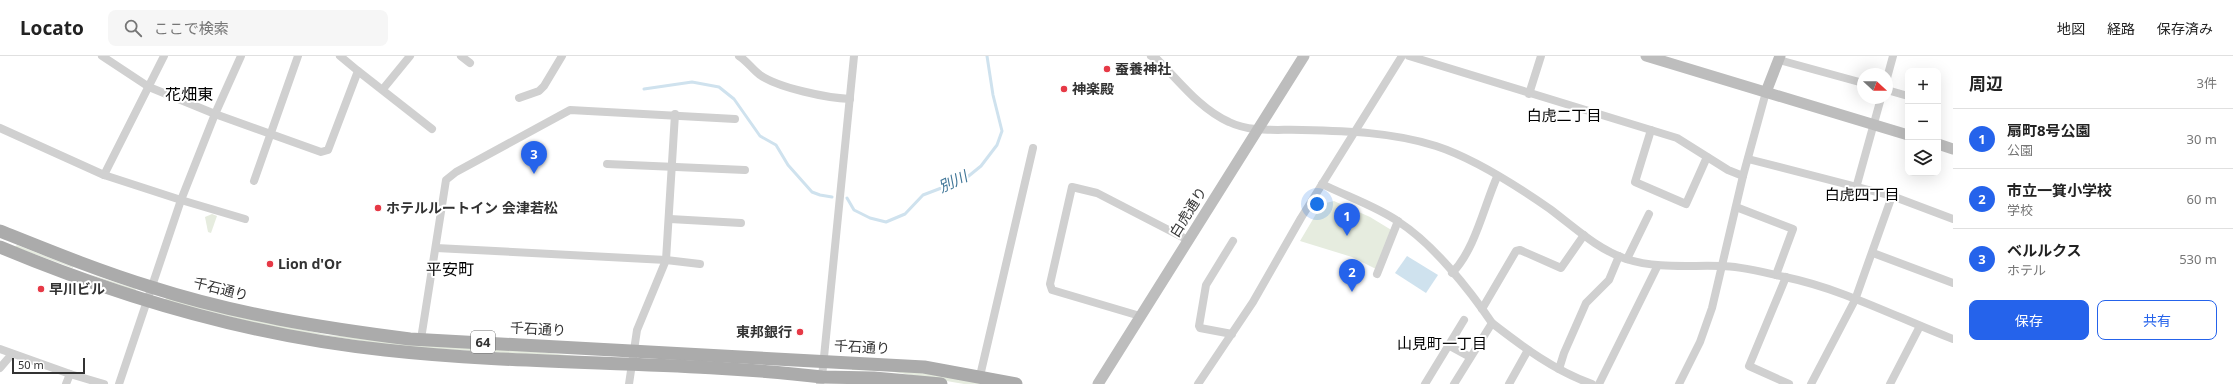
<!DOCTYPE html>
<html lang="ja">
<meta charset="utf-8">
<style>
body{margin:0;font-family:"Noto Sans","Noto Sans JP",sans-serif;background:#f6f6f6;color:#222}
.controls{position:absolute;right:12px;top:12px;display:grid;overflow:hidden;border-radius:8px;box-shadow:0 4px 16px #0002}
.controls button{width:36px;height:36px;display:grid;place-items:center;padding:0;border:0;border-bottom:1px solid #e0e0e0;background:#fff;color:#222;font:20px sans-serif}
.compass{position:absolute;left:1857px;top:12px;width:36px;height:36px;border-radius:50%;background:#fff;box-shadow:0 4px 16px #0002;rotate:111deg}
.scale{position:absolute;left:12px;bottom:10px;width:73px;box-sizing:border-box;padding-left:4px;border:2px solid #333;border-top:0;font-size:11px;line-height:14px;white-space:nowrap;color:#333;-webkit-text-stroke:3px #fff;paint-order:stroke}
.you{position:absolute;left:1317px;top:148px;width:14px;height:14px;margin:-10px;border:3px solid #fff;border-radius:50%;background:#1a73e8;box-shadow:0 0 0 6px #1a73e833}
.badge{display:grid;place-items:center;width:26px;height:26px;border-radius:50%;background:#2563eb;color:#fff;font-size:13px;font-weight:700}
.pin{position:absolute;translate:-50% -33px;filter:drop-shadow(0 1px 2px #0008)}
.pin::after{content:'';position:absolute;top:21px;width:14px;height:12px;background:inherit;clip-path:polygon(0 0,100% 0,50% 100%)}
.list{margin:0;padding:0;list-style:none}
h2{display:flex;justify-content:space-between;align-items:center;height:52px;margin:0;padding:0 16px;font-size:17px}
h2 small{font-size:13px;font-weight:400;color:#767676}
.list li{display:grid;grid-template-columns:26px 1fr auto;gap:12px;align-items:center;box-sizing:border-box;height:60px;padding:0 16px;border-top:1px solid #e0e0e0}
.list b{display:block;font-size:15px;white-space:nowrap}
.list p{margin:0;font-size:13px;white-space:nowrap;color:#767676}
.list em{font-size:13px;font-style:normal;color:#767676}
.actions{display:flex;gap:8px;padding:12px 16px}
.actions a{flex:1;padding:9px 0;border:1px solid #2563eb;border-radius:8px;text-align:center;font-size:14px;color:#2563eb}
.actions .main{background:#2563eb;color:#fff}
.icon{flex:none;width:22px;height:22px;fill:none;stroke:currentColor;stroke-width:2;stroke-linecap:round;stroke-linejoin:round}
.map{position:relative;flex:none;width:1953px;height:328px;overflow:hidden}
header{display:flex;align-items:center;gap:24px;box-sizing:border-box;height:56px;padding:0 20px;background:#fff;border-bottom:1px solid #e0e0e0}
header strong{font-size:19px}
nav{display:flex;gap:22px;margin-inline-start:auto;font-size:14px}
.search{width:280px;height:36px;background:#f6f6f6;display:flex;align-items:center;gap:10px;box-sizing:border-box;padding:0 14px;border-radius:8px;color:#767676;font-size:15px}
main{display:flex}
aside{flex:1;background:#fff}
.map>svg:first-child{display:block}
.green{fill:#e6ecdf}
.water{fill:#cfe2ee}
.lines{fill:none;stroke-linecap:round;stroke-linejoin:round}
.stream{stroke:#cfe2ee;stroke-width:3}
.street{stroke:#d0d0d0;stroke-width:8}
.secondary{stroke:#bdbdbd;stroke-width:11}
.primary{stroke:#ababab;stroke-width:13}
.poi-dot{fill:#e63946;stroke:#fff;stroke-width:1.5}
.labels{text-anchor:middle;stroke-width:4;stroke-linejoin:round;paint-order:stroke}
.shield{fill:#fff;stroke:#707070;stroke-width:1}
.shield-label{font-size:13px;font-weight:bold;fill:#333}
.poi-label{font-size:14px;font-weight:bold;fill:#333;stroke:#fff;text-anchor:start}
.street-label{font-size:14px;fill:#333;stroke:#fff}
.neighbourhood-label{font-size:15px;fill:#000;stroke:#fff}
.water-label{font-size:15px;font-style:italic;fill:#3f7597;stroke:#fff}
.quarter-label{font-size:16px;fill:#000;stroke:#fff}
</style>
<header>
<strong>Locato</strong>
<div class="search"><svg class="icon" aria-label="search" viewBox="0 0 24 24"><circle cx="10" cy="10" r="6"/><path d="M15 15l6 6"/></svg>ここで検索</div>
<nav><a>地図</a><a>経路</a><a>保存済み</a></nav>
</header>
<main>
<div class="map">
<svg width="1953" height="328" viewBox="0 0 1953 328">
<rect width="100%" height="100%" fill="#fff"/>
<g class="green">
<path d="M 1334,145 L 1370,161 L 1393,175 L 1378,214 L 1352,201 L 1300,185 L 1322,148 Z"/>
<path d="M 212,158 L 217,160 L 211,177 L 208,176 L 205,161 Z"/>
<path d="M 17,189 L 73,211 L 73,212 L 15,191 Z"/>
<path d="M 86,217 L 136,233 L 135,235 Z"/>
<path d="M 166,242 L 275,268 L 328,279 L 522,294 L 612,304 L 395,290 L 275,272 L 165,244 Z"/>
<path d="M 852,312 L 937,318 L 988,328 L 964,328 L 888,315 L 852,314 Z"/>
</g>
<path class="water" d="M 1407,200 L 1438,219 L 1426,237 L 1395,217 Z"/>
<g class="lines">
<g class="stream">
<path d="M 644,33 L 692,26 L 719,31 L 734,43 L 760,80 L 776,89 L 788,109 L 812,136 L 820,139 L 832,141"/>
<path d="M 847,142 L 854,154 L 870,162 L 886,166 L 905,158 L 923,139 L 965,123 L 981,110 L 997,89 L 1002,75 L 993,39 L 987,0"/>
</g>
<g class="street">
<path d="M 102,0 L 149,31 L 215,58 L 321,96 L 328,94 L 358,15 L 340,0"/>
<path d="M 461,0 L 470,7"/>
<path d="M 739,0 C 747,5 752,13 760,19 C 779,32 827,42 850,43"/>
<path d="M 1151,0 L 1157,3 C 1179,25 1200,53 1229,66 C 1252,77 1278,73 1302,74 C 1347,75 1392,76 1436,90 C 1473,102 1517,130 1550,153 C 1574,171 1597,193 1626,203 C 1658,213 1688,209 1721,210 C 1742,210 1765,217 1785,221 C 1843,233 1898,262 1953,283"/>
<path d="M 1409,0 L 1677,82 L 1728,114 L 1743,120"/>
<path d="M 1779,4 L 1863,27"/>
<path d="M 358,15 L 432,73"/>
<path d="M 1887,22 L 1893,0"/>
<path d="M 383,33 L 410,0"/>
<path d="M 1887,34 L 1908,40"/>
<path d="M 1529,38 L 1541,0"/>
<path d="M 519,42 L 539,35 L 544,30 L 562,0"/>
<path d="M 0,72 L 104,119 L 164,0"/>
<path d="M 1651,74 L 1635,126 L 1686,148 L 1707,101"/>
<path d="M 1748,103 L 1892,140"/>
<path d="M 607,108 L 745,114"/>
<path d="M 104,119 L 181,144 L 245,163"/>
<path d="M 254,125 L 298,0"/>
<path d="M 1322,128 C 1346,140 1378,151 1399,166 C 1433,188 1469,233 1492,267 L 1454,328"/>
<path d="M 1856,132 L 1881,42"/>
<path d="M 1736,151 L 1793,173 L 1776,219"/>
<path d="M 670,163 L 741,167"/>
<path d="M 436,192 L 666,204 L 700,208"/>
<path d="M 1873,197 L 1953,227"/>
<path d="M 1627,203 L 1649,158"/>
<path d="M 1452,217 C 1475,194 1484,150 1497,121"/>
<path d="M 1377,218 L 1398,165"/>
<path d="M 1786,221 L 1749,310 L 1789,328"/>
<path d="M 1482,253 L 1516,195 L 1520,194 L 1561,212 L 1584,179"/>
<path d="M 1140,260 L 1052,234 L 1050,228 L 1072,131 L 1097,137 L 1188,184"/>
<path d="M 1492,267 C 1523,291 1555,315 1592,328"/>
<path d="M 1232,278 L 1200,272 L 1199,270 L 1206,229 L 1233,185"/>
<path d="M 421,283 L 446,124 L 456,116 L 570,54 L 735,63"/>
<path d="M 1448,289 L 1470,301"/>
<path d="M 0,293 L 70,318 L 104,328"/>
<path d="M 0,312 L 12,298"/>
<path d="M 1559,313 L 1564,297 L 1586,247 L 1609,224 L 1619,200"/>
<path d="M 980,320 L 1033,92"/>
<path d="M 66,328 L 70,318"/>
<path d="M 119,328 L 181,144 L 215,58 L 241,0"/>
<path d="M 629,328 L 637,274 L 666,204 L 675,58"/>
<path d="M 820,328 L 822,321 L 854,0"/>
<path d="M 1198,328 L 1253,246 L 1301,162 L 1402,0"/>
<path d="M 1425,328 L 1464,264"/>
<path d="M 1509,328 L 1528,294"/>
<path d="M 1599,328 L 1657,211"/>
<path d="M 1679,328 L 1700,286 L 1712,252 L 1743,120 L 1766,36"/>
<path d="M 1811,328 L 1855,244 L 1892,140 L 1953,163"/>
<path d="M 1890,328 L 1920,270"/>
</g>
<g class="secondary">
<path d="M 1646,0 L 1908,79"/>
<path d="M 1766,36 L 1780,0"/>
<path d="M 1938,88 L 1953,93"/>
<path d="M 1098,328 L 1304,0"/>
</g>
<g class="primary">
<path d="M 0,175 C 50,195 99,215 151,231 C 235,258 322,272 410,283 L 924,311 L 1016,328"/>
<path d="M 0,191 C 124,243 251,280 385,294 C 530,310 677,304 822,321 L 874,322 L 941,328"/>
</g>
</g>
<g class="poi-dot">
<circle cx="1107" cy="13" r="4"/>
<circle cx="1064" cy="33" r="4"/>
<circle cx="378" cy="152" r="4"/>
<circle cx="270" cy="208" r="4"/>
<circle cx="41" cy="233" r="4"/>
<circle cx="800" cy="276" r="4"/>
</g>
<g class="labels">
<rect class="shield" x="471" y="275" width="24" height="22" rx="3"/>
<g class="shield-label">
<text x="483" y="291">64</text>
</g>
<g class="poi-label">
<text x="1115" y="18">蚕養神社</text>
<text x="1072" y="38">神楽殿</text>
<text x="386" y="157">ホテルルートイン 会津若松</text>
<text x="278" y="213">Lion d'Or</text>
<text x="49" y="238">早川ビル</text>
<text x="792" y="281" text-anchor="end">東邦銀行</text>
</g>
<g class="street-label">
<text transform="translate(1188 156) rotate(-58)" y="5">白虎通り</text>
<text transform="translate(221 233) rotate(14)" y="5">千石通り</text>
<text transform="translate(538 273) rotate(3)" y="5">千石通り</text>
<text transform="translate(862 291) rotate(3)" y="5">千石通り</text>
</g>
<g class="neighbourhood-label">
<text x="1564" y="65">白虎二丁目</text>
<text x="1862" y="144">白虎四丁目</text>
<text x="1442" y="293">山見町一丁目</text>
</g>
<g class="water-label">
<text transform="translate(953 126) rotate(-25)" y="5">別川</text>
</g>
<g class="quarter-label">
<text x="189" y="44">花畑東</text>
<text x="450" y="219">平安町</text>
</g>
</g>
</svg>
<div class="controls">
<button>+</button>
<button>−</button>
<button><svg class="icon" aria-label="layers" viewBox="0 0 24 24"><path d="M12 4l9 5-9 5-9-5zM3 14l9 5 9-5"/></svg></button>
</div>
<svg class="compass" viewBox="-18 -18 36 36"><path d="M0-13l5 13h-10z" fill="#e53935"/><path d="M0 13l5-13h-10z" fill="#767676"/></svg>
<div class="scale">50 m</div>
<div class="you"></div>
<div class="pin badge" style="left:1347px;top:180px">1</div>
<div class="pin badge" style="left:1352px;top:236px">2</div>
<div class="pin badge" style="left:534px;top:118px">3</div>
</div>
<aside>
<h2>周辺<small>3件</small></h2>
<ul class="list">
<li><span class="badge">1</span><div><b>扇町8号公園</b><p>公園</p></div><em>30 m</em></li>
<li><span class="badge">2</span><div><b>市立一箕小学校</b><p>学校</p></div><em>60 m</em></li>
<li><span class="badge">3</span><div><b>ベルルクス</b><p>ホテル</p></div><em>530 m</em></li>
</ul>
<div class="actions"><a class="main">保存</a><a>共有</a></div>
</aside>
</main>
